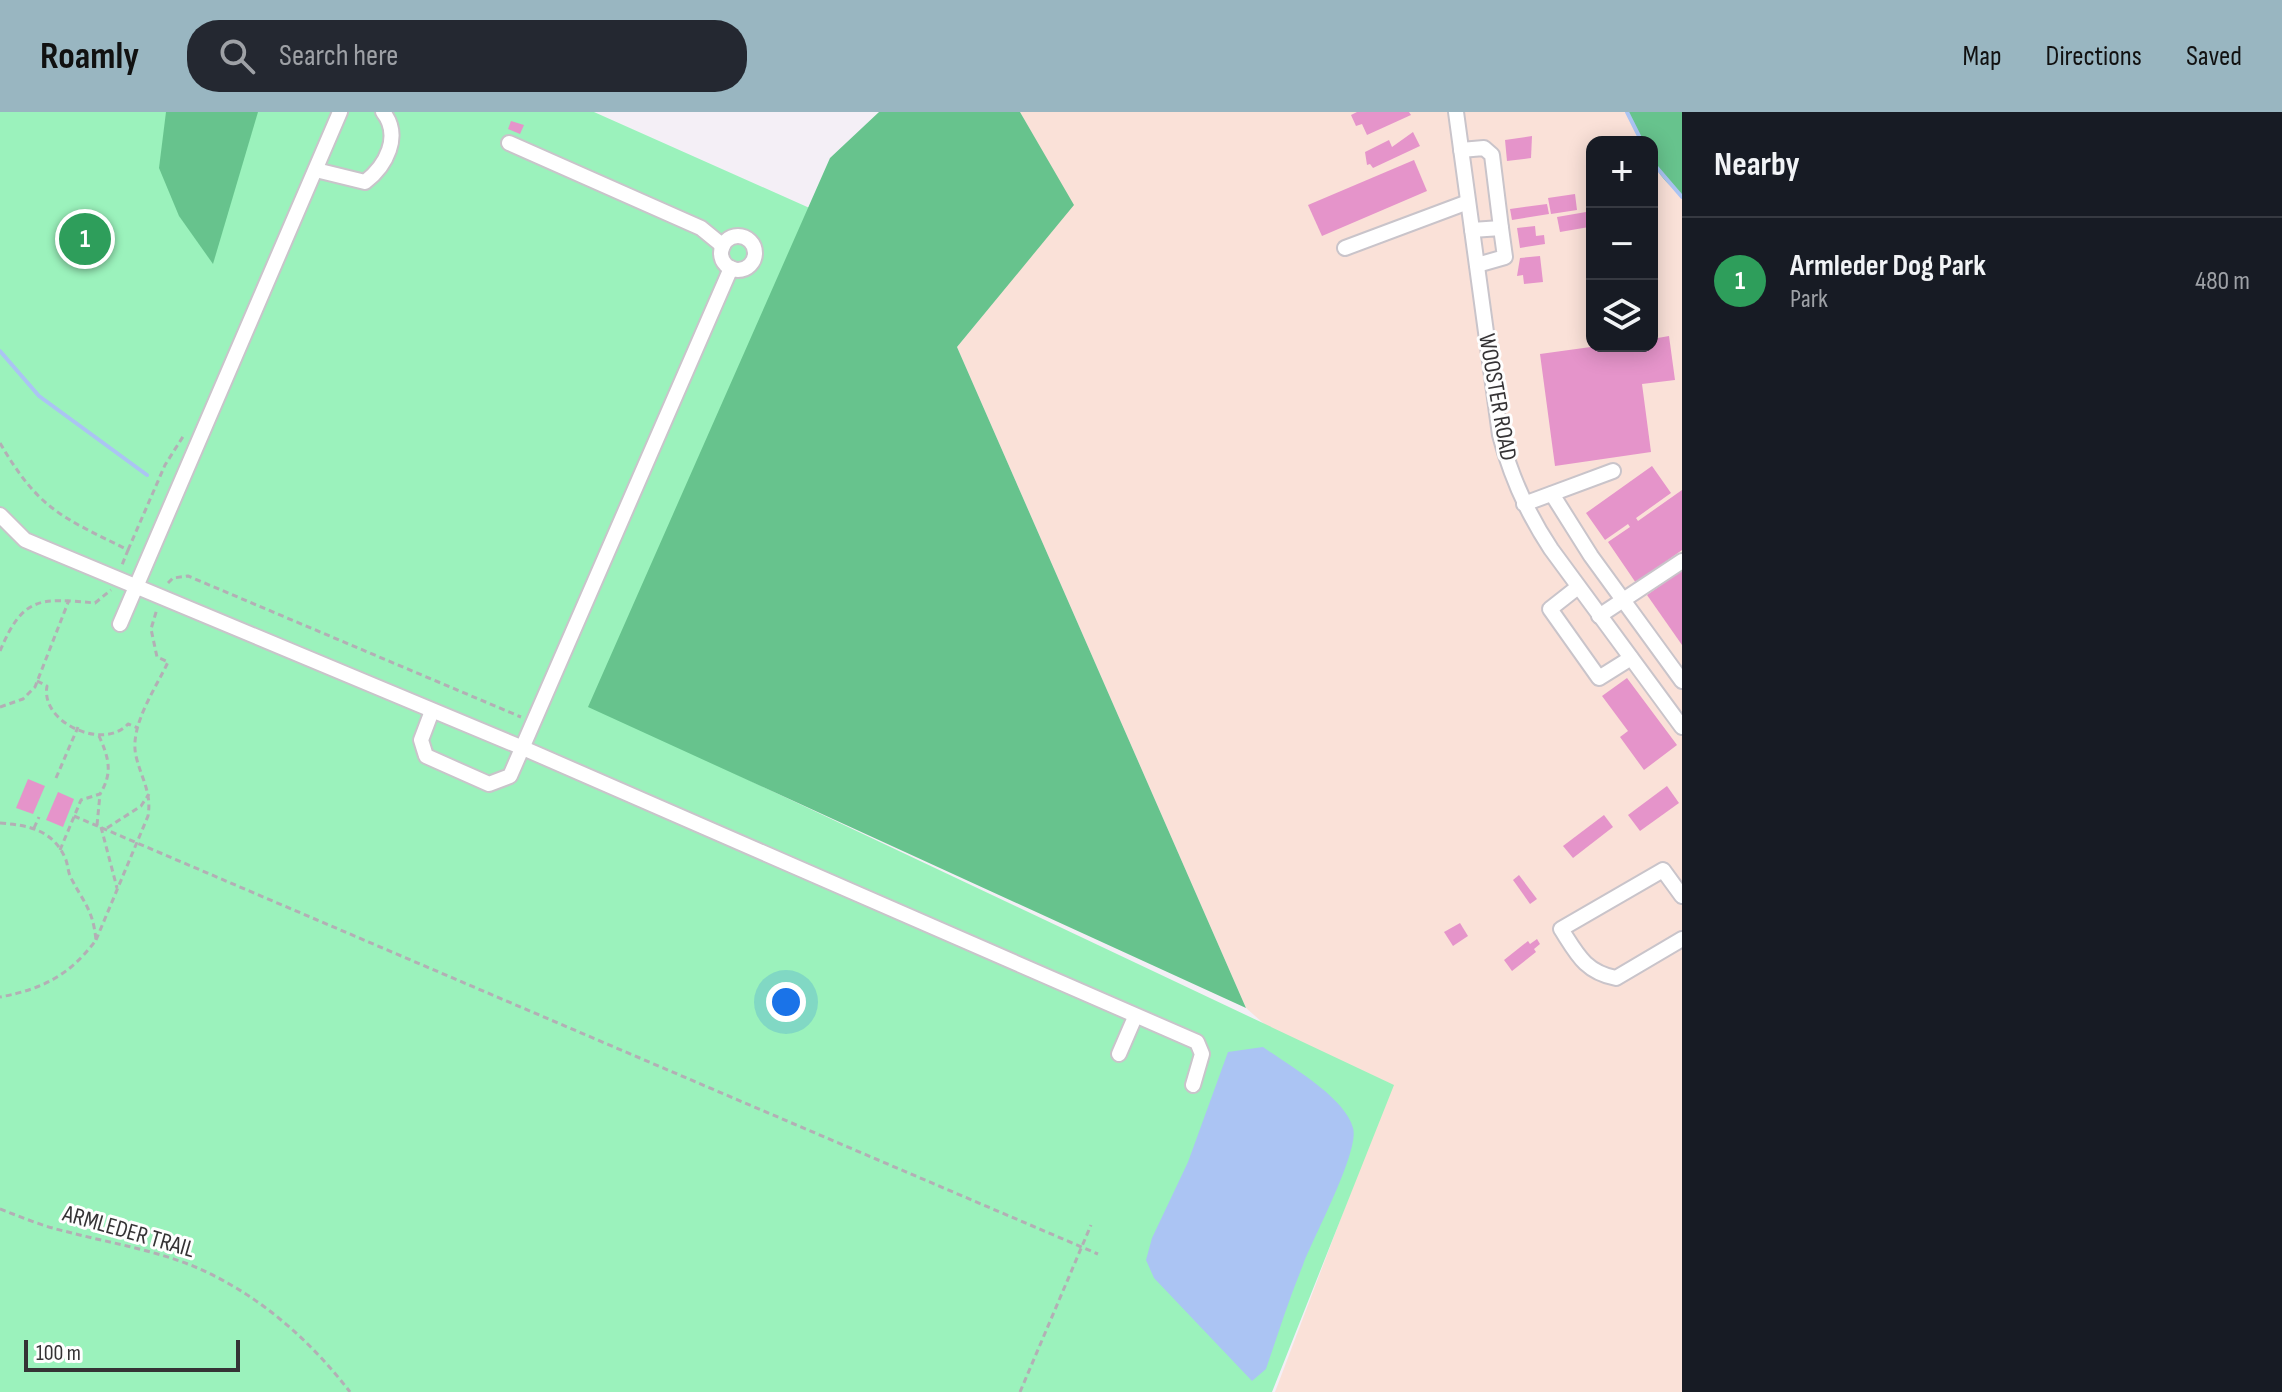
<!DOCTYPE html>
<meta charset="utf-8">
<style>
body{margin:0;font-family:"Sofia Sans Condensed",sans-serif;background:#242831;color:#f1f3f6}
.controls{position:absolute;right:24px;top:24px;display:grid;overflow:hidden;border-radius:16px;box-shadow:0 4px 20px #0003}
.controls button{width:72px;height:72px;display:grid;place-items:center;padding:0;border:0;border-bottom:2px solid #363941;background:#171b24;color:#f1f3f6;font:40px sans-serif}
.scale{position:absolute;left:24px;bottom:20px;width:216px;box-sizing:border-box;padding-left:8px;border:4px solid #353335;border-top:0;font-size:22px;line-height:28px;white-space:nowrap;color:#353335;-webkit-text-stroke:6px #fefefe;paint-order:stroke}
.you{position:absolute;left:786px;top:890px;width:28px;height:28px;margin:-20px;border:6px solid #fff;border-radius:50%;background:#1a73e8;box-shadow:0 0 0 12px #1a73e833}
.badge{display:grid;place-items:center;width:52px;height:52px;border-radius:50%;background:#99b6c1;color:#fff;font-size:26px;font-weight:700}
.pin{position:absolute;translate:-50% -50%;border:4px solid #fff;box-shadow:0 2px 8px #0006}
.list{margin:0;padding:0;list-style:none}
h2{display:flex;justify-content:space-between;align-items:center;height:104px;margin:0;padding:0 32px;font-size:34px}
h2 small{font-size:26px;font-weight:400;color:#9ea1a6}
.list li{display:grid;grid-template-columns:52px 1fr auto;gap:24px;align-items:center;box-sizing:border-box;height:128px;padding:0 32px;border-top:2px solid #363941}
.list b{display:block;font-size:30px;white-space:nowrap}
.list p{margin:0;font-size:26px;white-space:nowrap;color:#9ea1a6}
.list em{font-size:26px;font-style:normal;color:#9ea1a6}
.icon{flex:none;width:44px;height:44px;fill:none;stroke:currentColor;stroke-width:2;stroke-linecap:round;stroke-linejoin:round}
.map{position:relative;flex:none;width:1682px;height:1280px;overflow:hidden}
header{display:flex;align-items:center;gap:48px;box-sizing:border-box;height:112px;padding:0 40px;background:#99b6c1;color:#111}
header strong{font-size:38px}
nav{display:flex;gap:44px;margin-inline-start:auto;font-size:28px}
.search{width:560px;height:72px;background:#242831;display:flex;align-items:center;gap:20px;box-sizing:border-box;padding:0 28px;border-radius:32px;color:#9ea1a6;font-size:30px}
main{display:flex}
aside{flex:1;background:#171b24}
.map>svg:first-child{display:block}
.industrial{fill:#fae1d8}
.green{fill:#9bf2bc}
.forest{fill:#67c38d}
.water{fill:#abc4f3}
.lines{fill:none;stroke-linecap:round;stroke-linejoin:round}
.stream{stroke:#abc4f3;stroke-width:4}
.building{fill:#e594ca}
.minor-casing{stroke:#c9c4ca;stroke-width:18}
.path{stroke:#b3afb5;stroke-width:3;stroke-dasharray:6 4;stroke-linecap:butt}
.minor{stroke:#fff;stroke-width:14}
.labels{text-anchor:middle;stroke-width:6;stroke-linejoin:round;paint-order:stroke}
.street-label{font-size:24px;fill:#353335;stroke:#fefefe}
</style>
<header>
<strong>Roamly</strong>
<div class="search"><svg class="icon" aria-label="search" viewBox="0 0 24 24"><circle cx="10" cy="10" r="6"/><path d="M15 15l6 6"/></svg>Search here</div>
<nav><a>Map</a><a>Directions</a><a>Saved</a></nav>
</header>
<main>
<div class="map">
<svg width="1682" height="1280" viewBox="0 0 1682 1280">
<rect width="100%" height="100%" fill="#f4eff6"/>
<path class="industrial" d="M 1020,0 L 1627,0 L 1642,30 L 1592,30 L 1592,234 L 1652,234 L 1652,50 L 1682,85 L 1682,1280 L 1275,1280 L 1377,1011 L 1246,896 L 957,235 L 1073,93 Z"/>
<path class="green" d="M 0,0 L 594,0 L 823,102 L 609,602 L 1394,973 L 1272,1280 L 0,1280 Z"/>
<g class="forest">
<path d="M 166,0 L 258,0 L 213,152 L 179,104 L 159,56 Z"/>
<path d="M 879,0 L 1020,0 L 1074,93 L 957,235 L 1246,896 L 588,595 L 830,46 Z"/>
<path d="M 1627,0 L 1682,0 L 1682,85 C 1662,65 1652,60 1652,30 L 1642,30 Z"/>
</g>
<path class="water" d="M 1263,935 C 1288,953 1345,985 1353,1016 C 1360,1039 1313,1126 1303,1153 C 1289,1187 1278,1222 1266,1257 L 1252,1269 L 1154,1166 L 1146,1148 L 1152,1126 L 1188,1050 L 1228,940 Z"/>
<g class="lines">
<g class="stream">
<path d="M 1627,0 L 1642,30"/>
<path d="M 1652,50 L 1682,85"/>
<path d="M 0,239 L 39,284 L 147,363"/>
</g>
</g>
<g class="building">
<path d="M 1357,0 L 1409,0 L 1411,3 L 1367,23 L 1362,12 L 1356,14 L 1351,3 Z"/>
<path d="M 511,9 L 524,13 L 520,22 L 508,17 Z"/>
<path d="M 1413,20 L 1420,34 L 1373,56 L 1370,52 L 1367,53 L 1365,40 L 1389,28 L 1392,35 Z"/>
<path d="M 1532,24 L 1531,46 L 1507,49 L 1505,28 Z"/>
<path d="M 1414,48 L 1427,79 L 1322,124 L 1308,93 Z"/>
<path d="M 1575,82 L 1577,98 L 1551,102 L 1548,86 Z"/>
<path d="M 1547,92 L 1549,102 L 1512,108 L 1510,97 Z"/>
<path d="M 1586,100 L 1589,115 L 1560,120 L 1557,105 Z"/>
<path d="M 1535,114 L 1536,124 L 1544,123 L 1545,132 L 1520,136 L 1517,116 Z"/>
<path d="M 1540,144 L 1543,170 L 1524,172 L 1523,163 L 1517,164 L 1520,146 Z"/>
<path d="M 1669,224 L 1675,268 L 1642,272 L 1651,340 L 1555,354 L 1540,242 L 1598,234 L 1652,234 L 1652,227 Z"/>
<path d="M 1652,354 L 1671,381 L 1636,406 L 1638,409 L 1682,378 L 1682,438 L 1636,471 L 1608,430 L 1630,415 L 1628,412 L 1605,428 L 1586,401 Z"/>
<path d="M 1682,458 L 1682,533 L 1647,483 Z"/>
<path d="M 1627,566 L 1677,633 L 1644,658 L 1620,625 L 1628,619 L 1602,584 Z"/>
<path d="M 28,667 L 45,674 L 33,702 L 16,696 Z"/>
<path d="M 1667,674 L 1679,691 L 1640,719 L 1628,703 Z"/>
<path d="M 58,680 L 74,687 L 63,715 L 46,708 Z"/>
<path d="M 1604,703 L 1613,715 L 1573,746 L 1563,734 Z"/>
<path d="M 1519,763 L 1537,787 L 1530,792 L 1513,768 Z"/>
<path d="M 1460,811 L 1468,824 L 1453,834 L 1444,820 Z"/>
<path d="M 1537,827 L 1540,832 L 1534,837 L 1536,840 L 1512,859 L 1504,848 L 1528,829 L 1530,832 Z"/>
</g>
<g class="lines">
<defs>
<g id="minor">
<path d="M 1456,0 L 1500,323 C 1511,365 1527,401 1551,437 L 1682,615"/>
<path d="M 509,31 L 701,116 L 723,134"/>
<path d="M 1461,38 L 1484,36 L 1492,43 L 1501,116"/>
<path d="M 316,58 L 365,70 C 386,54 402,24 383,0"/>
<path d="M 1472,118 L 1501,116 L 1505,145 L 1477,153"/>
<circle cx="738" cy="141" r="17"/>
<path d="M 1345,136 L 1468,90"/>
<path d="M 1552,382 L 1591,444 L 1682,569"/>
<path d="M 1524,392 L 1613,359"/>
<path d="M 0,403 L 25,428 L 44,436 L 523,636 L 1197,930 L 1202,942 L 1193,973"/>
<path d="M 1578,475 L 1550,497 L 1599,566 L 1631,546"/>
<path d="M 1599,504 L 1682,449"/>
<path d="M 120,512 L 340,0"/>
<path d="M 432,599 L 421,628 L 426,644 L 489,672 L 510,664 L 731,156"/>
<path d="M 1682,784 L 1663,758 L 1561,817 C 1577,842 1585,860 1616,866 L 1682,827"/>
<path d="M 1119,942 L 1135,905"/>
</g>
</defs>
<use href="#minor" class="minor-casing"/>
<g class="path">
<path d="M 0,331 C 39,398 62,405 128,438 L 122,453"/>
<path d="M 128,438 L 165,353 L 184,323"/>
<path d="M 168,471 L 173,466 L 188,464 L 521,605"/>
<path d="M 0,539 C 23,484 40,486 95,491 L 111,478"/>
<path d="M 37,569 L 47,574 C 40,611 104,639 128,612 L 138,616"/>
<path d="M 0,595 L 23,587 L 35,575 L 69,488"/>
<path d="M 56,666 L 78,615"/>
<path d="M 74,704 L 1098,1142"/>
<path d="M 0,711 C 28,713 54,718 66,748 C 68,754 68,760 71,766 C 84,791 93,798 96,828 C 70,863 43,877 0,885"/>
<path d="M 97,713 L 100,682"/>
<path d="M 101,715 L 117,776"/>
<path d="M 34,716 L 39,705"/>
<path d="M 107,716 L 141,694 L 149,682"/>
<path d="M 60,738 L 81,688 L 100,682 C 113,661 109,646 99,624"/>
<path d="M 96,828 L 148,704 C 152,680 141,666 136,644 C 129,614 156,576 168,550 L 157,545 L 151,517 L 157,497"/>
<path d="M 0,1097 C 21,1105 42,1114 64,1119 C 109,1131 157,1138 200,1157 C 260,1184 310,1228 350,1280"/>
<path d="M 1020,1280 L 1091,1113"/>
</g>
<use href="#minor" class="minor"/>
</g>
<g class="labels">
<g class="street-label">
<text transform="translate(1498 285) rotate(80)" y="8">WOOSTER ROAD</text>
<text transform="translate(129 1119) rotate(16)" y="8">ARMLEDER TRAIL</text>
</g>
</g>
</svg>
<div class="controls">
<button>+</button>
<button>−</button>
<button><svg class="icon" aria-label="layers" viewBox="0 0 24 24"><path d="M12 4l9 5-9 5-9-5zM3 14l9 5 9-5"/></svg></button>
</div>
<div class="scale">100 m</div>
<div class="you"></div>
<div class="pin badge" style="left:85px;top:127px;background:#2e9e5b">1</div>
</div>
<aside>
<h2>Nearby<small></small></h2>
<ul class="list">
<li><span class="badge" style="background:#2e9e5b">1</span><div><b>Armleder Dog Park</b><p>Park</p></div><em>480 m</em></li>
</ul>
</aside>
</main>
